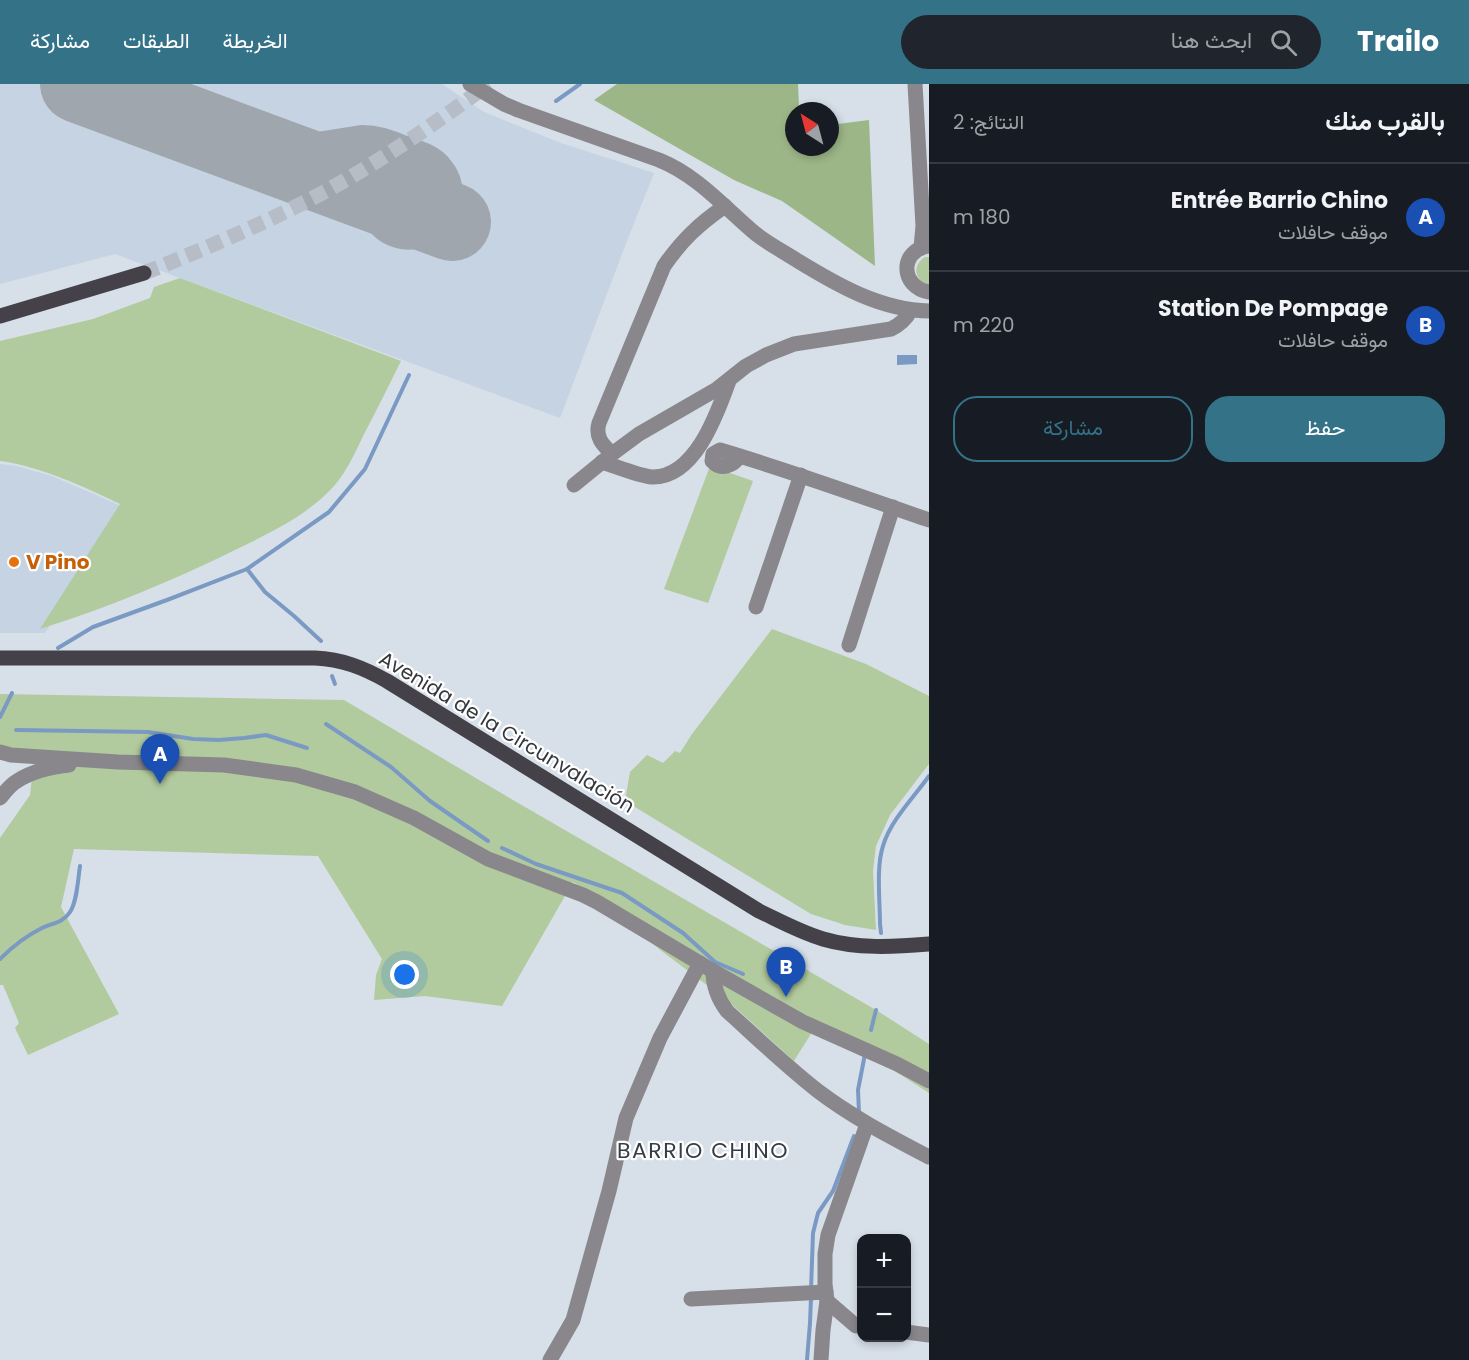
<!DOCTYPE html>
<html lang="ar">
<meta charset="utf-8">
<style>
body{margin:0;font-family:Poppins,Vazirmatn,sans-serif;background:#20242c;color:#f1f3f6;direction:rtl}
.controls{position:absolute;right:18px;bottom:18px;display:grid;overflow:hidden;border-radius:12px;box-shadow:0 3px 9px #0003}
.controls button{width:54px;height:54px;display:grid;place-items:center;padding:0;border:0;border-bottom:2px solid #363941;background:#171b24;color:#f1f3f6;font:30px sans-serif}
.compass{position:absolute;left:785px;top:18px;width:54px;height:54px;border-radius:50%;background:#171b24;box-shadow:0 3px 9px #0003;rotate:324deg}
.you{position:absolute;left:405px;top:891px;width:21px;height:21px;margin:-15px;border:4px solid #fff;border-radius:50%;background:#1a73e8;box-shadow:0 0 0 9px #1a73e833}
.badge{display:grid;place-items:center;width:39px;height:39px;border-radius:50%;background:#337287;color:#fff;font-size:20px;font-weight:700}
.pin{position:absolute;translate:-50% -50px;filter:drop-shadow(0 2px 3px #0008)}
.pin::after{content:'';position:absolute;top:32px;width:21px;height:18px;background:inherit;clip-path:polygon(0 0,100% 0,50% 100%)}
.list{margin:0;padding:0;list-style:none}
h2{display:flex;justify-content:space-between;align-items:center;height:78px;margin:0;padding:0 24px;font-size:26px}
h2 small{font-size:20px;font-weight:400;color:#9ea1a6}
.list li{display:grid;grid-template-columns:39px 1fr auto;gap:18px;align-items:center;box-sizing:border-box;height:108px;padding:0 24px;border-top:2px solid #363941}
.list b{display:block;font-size:22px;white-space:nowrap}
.list p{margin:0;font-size:20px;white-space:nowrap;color:#9ea1a6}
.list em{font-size:20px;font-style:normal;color:#9ea1a6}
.actions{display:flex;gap:12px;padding:18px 24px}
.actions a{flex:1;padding:14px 0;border:2px solid #337287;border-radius:24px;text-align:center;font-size:21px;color:#337287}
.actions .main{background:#337287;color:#fff}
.icon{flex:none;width:33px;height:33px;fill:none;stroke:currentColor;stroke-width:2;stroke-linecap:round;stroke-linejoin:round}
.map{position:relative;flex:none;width:929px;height:1276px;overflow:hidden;direction:ltr}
header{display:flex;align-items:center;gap:36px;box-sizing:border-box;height:84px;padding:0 30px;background:#337287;color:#fff}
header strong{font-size:28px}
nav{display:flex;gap:33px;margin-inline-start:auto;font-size:21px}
.search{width:420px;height:54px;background:#20242c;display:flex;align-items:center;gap:15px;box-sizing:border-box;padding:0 21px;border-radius:33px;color:#9ea1a6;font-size:22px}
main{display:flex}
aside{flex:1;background:#171b24}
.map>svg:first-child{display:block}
.built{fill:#c6d3e2}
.green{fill:#b2cb9e}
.forest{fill:#9db687}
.water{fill:#7a9ac3}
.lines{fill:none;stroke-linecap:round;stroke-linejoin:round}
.stream{stroke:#7a9ac3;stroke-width:4}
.taxiway{stroke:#a0a6ae;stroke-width:32}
.runway{stroke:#a0a6ae;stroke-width:78}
.major-tunnel{stroke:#b6bdc6;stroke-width:15;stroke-dasharray:15 8;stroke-linecap:butt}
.minor{stroke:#89878b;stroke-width:15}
.major{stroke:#454148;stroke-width:15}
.food-dot{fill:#e8710a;stroke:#fff;stroke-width:2}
.labels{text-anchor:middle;stroke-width:4.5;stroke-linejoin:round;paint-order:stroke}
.food-label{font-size:20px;font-weight:bold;fill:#c56008;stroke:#fff;text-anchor:start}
.street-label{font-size:20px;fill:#34373b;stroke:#fff}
.quarter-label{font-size:22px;letter-spacing:1.5px;fill:#373d45;stroke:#fff}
</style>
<header>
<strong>Trailo</strong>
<div class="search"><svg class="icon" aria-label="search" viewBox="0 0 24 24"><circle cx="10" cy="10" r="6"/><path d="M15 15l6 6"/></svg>ابحث هنا</div>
<nav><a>الخريطة</a><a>الطبقات</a><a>مشاركة</a></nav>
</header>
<main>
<aside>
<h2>بالقرب منك<small>النتائج: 2</small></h2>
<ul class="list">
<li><span class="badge" style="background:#1a4fb4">A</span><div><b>Entrée Barrio Chino</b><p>موقف حافلات</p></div><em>180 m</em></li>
<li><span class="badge" style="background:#1a4fb4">B</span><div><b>Station De Pompage</b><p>موقف حافلات</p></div><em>220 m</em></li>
</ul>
<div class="actions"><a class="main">حفظ</a><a>مشاركة</a></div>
</aside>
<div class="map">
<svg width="929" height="1276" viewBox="0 0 929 1276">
<rect width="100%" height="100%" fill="#d7dfe9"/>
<g class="built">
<path d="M 0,0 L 442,0 L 484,28 L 561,59 L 654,89 L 625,162 L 560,334 L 115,170 L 0,200 Z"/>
<path d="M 0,380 L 16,382 L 52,392 L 126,424 L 45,549 L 0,549 Z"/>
</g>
<g class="green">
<path d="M 925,173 L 929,173 L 929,200 C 914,197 912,181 925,173 Z"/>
<path d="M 180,194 L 401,277 C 389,301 377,326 364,350 C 356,367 347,387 334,402 C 308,431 270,449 235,466 C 172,497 107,524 40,545 L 120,420 C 85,403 39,382 0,377 L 0,257 L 93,235 L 150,214 L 154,203 Z"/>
<path d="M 710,382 L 753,397 L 708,519 L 664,505 Z"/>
<path d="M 772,545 L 866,580 L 929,612 L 929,680 L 890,731 L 876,762 L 873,787 L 876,846 L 845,841 L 811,830 L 625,717 L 630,688 L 647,671 L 663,679 L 675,667 L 680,669 L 692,650 Z"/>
<path d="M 0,610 L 344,616 L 513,716 L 876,926 L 929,960 L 929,1009 L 873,973 L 817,940 L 794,977 L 728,917 L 659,865 L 600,815 L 573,798 L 502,922 L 425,912 L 374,916 L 376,891 L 382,875 L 318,772 L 74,765 L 61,823 L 119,930 L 28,971 L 15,944 L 19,939 L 3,901 L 0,901 L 0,754 L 30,711 L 35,666 L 0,665 Z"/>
</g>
<path class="forest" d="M 617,0 L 798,0 L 799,22 L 805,27 L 794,27 L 794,63 L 830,63 L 830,41 L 869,36 L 875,182 L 782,117 L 734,96 L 594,16 Z"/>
<path class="water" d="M 897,271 L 917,271 L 917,280 L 897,281 Z"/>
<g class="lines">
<g class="stream">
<path d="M 556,17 L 580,0"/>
<path d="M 247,485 L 265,508 L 294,532 L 321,557"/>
<path d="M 58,564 L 93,543 L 167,516 L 247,485 L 329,428 L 365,385 L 409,291"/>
<path d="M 332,592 L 335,600"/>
<path d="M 0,633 L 12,609"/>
<path d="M 326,640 L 391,683 L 430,717 L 488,757"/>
<path d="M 16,646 L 148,648 L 193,655 L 219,656 L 244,654 L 266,651 L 307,664"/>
<path d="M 502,764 L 536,780 L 622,809 L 683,849 L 715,878 L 743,890"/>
<path d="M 881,849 L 880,840 C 880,817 876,783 883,762 C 890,737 914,713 929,692"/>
<path d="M 0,875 C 12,863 26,852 42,844 C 52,839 63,839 70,828 C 77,818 78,795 80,782"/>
<path d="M 871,946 L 876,926"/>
<path d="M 859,1029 L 858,1006 L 865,970"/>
<path d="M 811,1206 L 813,1149 L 818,1129 L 833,1107 L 854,1052"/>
<path d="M 807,1276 L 810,1239 L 811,1214"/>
</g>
<path class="taxiway" d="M 238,59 L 280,70 L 362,57 C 377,57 389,62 402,67 C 414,71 430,75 438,86 C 464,117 428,165 391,145 C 374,135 372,114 357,102"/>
<path class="runway" d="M 79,0 L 452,138"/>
<path class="major-tunnel" d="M 144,189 C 207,164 268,138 328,106 C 384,75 437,38 489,0"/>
<g class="minor">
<path d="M 470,0 L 504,20 L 518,26 L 659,76 C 697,91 725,124 756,150 C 769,160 784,168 798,177 C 839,202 881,226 929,227"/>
<path d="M 915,0 L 923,142 L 921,164"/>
<path d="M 929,162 C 899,166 900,203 929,208"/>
<path d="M 612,370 C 602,360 595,353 599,339 L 664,182 C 682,156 699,140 725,122"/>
<path d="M 740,372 C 733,382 721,387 712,377 L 713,370 L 720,366 C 791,387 860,412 929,436"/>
<path d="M 602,378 C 615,382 639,392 652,393 C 695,394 717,330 729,297"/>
<path d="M 574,401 L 612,370 L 639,350 L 717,305 L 746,282 L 766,271 L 794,260 L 891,245 C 901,240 906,235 911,226"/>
<path d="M 756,523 L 801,391"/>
<path d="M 849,561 L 893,423"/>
<path d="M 0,668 L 11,671 L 118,678 L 224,681 L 296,691 L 355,708 L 414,734 L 488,775 L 583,811 L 597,818 L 713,887 L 803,938 L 897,980 L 929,997"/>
<path d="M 0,714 C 5,708 10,701 17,697 C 32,687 52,683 69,681"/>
<path d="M 713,887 C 713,903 718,915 727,927 C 757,954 786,982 818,1007 C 852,1033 891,1053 929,1073"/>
<path d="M 691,1215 L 826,1208"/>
<path d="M 827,1217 L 856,1242 L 862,1242"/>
<path d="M 906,1248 L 929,1251"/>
<path d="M 550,1276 L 573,1236 L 609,1107 L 626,1034 L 660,954 L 700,879"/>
<path d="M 821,1276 L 823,1246 L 827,1217 L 825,1200 L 825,1170 L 828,1151 L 867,1040"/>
</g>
<g class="major">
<path d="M 0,232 L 144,189"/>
<path d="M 0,574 L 315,574 C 342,575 364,584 387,597 L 759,827 C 780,837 800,848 823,855 C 857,865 894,863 929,860"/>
</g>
</g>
<circle class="food-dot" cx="14" cy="478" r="6"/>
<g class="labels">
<g class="food-label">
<text x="26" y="485">V Pino</text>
</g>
<g class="street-label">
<text transform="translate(507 648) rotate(31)" y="7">Avenida de la Circunvalación</text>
</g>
<g class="quarter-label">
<text x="703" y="1074">BARRIO CHINO</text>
</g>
</g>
</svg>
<div class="controls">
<button>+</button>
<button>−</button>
</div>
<svg class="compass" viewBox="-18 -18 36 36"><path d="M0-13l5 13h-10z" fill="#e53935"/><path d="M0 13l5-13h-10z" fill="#9ea1a6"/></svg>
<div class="you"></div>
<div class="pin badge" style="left:160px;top:700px;background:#1a4fb4">A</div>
<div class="pin badge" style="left:786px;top:913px;background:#1a4fb4">B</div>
</div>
</main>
